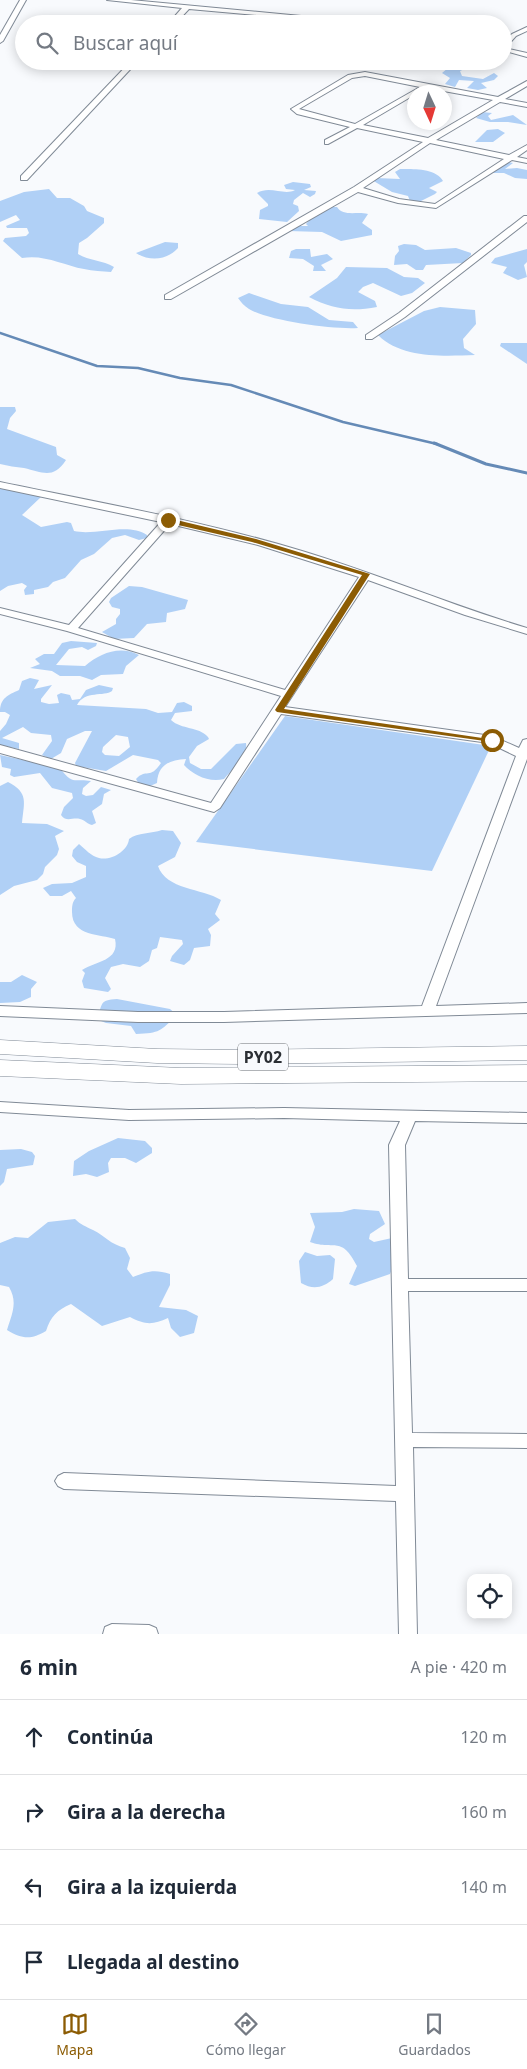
<!DOCTYPE html>
<html lang="es">
<meta charset="utf-8">
<style>
body{margin:0;font-family:"Noto Sans",sans-serif;background:#f6f6f7;color:#1f2937}
.controls{position:absolute;right:15px;bottom:15px;display:grid;overflow:hidden;border-radius:10px;box-shadow:0 2px 12px #0003}
.controls button{width:45px;height:45px;display:grid;place-items:center;padding:0;border:0;border-bottom:1px solid #e0e1e3;background:#fff;color:#1f2937;font:25px sans-serif}
.compass{position:absolute;left:407px;top:85px;width:45px;height:45px;border-radius:50%;background:#fff;box-shadow:0 2px 12px #0003;rotate:176deg}
.stop{position:absolute;width:15px;height:15px;margin:-11px;border:4px solid #8c5c04;border-radius:50%;background:#fff}
.stop.end{background:#8c5c04;border-color:#fff;box-shadow:0 1px 5px #0008}
.list{margin:0;padding:0;list-style:none}
h2{display:flex;justify-content:space-between;align-items:center;height:65px;margin:0;padding:0 20px;font-size:21px}
h2 small{font-size:16px;font-weight:400;color:#747a83}
.list li{display:grid;grid-template-columns:32px 1fr auto;gap:15px;align-items:center;box-sizing:border-box;height:75px;padding:0 20px;border-top:1px solid #e0e1e3}
.list b{display:block;font-size:19px;white-space:nowrap}
.list em{font-size:16px;font-style:normal;color:#747a83}
.icon{flex:none;width:28px;height:28px;fill:none;stroke:currentColor;stroke-width:2;stroke-linecap:round;stroke-linejoin:round}
.map{position:relative;flex:none;width:527px;height:1634px;overflow:hidden}
.search{position:absolute;background:#fff;box-shadow:0 2px 12px #0003;left:15px;right:15px;top:15px;height:55px;display:flex;align-items:center;gap:12px;box-sizing:border-box;padding:0 18px;border-radius:28px;color:#747a83;font-size:19px}
.sheet{height:365px;background:#fff}
nav{display:flex;justify-content:space-around;align-items:center;box-sizing:border-box;height:70px;border-top:1px solid #e0e1e3;background:#fff;font-size:14px;color:#747a83}
nav a{display:grid;justify-items:center;gap:2px}
nav .on{color:#8c5c04}
.map>svg:first-child{display:block}
.green{fill:#b0d0f6;fill-rule:evenodd}
.lines{fill:none;stroke-linecap:round;stroke-linejoin:round}
.stream-far1{stroke:#658ab6;stroke-width:2.5}
.stream{stroke:#658ab6;stroke-width:3}
.minor-casing{stroke:#808a96;stroke-width:2}
.highway-casing{stroke:#808a96;stroke-width:1}
.minor{fill:#fff;fill-rule:evenodd}
.highway{fill:#fff;fill-rule:evenodd}
.route{fill:#8c5c04}
.labels{text-anchor:middle;stroke-width:5;stroke-linejoin:round;paint-order:stroke}
.shield{fill:#f8fafd;stroke:#686c70;stroke-width:1}
.shield-label{font-size:16px;font-weight:bold;fill:#2b2f34}
</style>
<div class="map">
<svg width="527" height="1634" viewBox="0 0 527 1634">
<rect width="100%" height="100%" fill="#f8fafd"/>
<g class="green">
<path d="M 452,61 L 483,61 L 460,71 L 462,76 L 483,79 L 494,73 L 498,76 L 494,80 L 481,83 L 487,88 L 478,90 L 467,88 L 474,81 L 459,80 L 455,87 L 445,84 L 450,78 L 442,73 L 448,68 Z"/>
<path d="M 482,112 L 492,113 L 488,116 L 491,120 L 513,115 L 527,125 L 508,122 L 490,122 L 476,118 Z"/>
<path d="M 498,129 L 505,133 L 493,142 L 475,142 L 487,130 Z"/>
<path d="M 504,161 L 513,163 L 505,169 L 517,168 L 527,170 L 527,179 L 515,178 L 504,173 L 492,173 Z"/>
<path d="M 400,169 C 413,169 436,168 443,181 L 429,188 L 437,192 L 435,194 L 419,202 L 410,201 L 408,196 L 392,192 L 372,180 L 376,178 L 400,179 L 395,172 Z"/>
<path d="M 293,182 L 310,184 L 311,187 L 304,190 L 316,191 L 315,194 L 310,197 L 303,193 L 294,200 L 293,204 L 298,206 L 299,211 L 287,222 L 259,219 L 260,210 L 268,206 L 268,204 L 257,193 C 270,185 284,196 295,190 L 286,189 L 284,185 Z"/>
<path d="M 49,189 L 57,198 L 70,198 L 84,206 L 87,211 L 104,218 L 104,223 L 87,238 L 79,243 L 78,254 C 89,261 103,260 114,267 L 111,272 C 102,271 93,271 84,269 C 63,265 44,254 22,258 L 3,241 L 5,238 L 26,236 L 29,233 L 27,228 L 7,228 L 6,226 L 20,220 L 16,215 L 0,222 L 0,201 L 24,192 Z"/>
<path d="M 331,207 L 337,207 C 343,217 357,211 368,214 L 362,223 L 372,230 L 372,235 L 341,241 L 322,232 L 288,231 L 296,226 L 308,226 L 306,224 C 313,216 322,210 331,207 Z"/>
<path d="M 165,242 L 178,243 L 178,248 C 167,260 150,262 136,253 Z"/>
<path d="M 404,244 L 416,245 L 425,250 L 456,248 L 471,253 L 471,255 L 463,263 L 426,265 L 423,270 L 416,270 L 407,264 L 394,265 L 395,256 L 399,251 L 398,246 Z"/>
<path d="M 296,249 L 310,249 L 311,257 L 327,254 L 333,259 L 321,265 L 326,271 L 313,271 L 314,266 L 303,259 L 289,258 L 291,251 Z"/>
<path d="M 527,249 L 527,262 L 524,265 L 527,277 L 518,280 L 503,273 L 507,267 L 491,263 L 495,258 Z"/>
<path d="M 346,267 L 387,268 L 404,277 L 418,278 L 425,283 L 412,293 L 401,296 L 373,283 L 363,287 L 358,292 L 375,301 L 377,307 C 351,312 332,309 309,297 L 337,278 Z"/>
<path d="M 249,293 L 281,304 L 308,307 L 329,320 L 353,322 L 358,328 C 336,330 268,321 249,309 C 244,306 241,302 238,298 Z"/>
<path d="M 440,307 L 475,310 L 476,324 L 463,339 L 464,348 L 475,355 C 444,356 402,359 378,335 L 424,311 Z"/>
<path d="M 501,343 L 527,343 L 527,364 L 500,346 Z"/>
<path d="M 0,407 L 15,407 L 16,411 L 10,418 L 7,429 L 56,447 L 57,455 L 66,460 C 53,480 42,472 24,468 C 16,467 8,466 0,464 Z"/>
<path d="M 0,487 L 41,497 L 22,515 L 41,527 L 67,522 L 71,523 L 74,531 C 96,536 128,522 147,535 L 147,538 L 139,540 L 125,535 L 112,538 L 94,554 L 81,560 L 65,578 L 53,582 L 48,587 L 34,590 L 34,594 L 25,595 L 24,590 L 27,586 L 22,583 L 8,586 L 0,591 Z"/>
<path d="M 129,586 L 142,587 L 188,600 L 185,609 L 167,613 L 166,622 L 147,624 L 134,638 L 114,639 L 102,632 L 116,624 L 116,619 L 120,614 L 120,609 L 112,607 L 109,602 L 111,598 Z"/>
<path d="M 71,641 L 97,643 L 96,646 L 88,650 L 82,647 L 69,649 L 56,665 L 85,666 C 100,653 120,645 139,655 L 126,666 L 123,674 L 101,675 L 92,680 L 80,676 L 60,676 L 52,671 L 30,668 L 40,664 L 35,659 L 44,654 L 54,654 L 62,643 Z"/>
<path d="M 30,678 L 39,680 L 34,689 L 52,685 L 41,699 L 41,702 L 49,704 L 59,703 L 57,695 L 61,693 L 70,695 L 72,700 L 80,699 L 86,690 L 99,685 L 113,688 L 112,691 C 104,697 85,690 77,705 L 146,709 L 158,713 L 172,712 L 177,703 L 184,702 L 192,706 L 192,711 L 175,713 L 171,720 C 182,730 198,726 208,737 L 209,739 L 197,746 L 189,757 L 190,763 L 201,769 L 211,769 L 236,744 L 246,743 C 248,757 232,769 224,779 C 209,783 193,775 184,765 L 186,759 C 169,760 158,765 157,783 L 148,787 L 139,784 L 136,779 C 146,768 150,780 161,763 L 158,760 L 133,755 L 106,771 L 76,766 L 75,763 L 92,731 L 85,731 L 67,739 L 61,753 L 51,759 L 42,755 L 52,741 L 51,735 L 31,733 L 23,727 L 2,738 L 19,743 L 19,749 L 0,745 L 0,731 L 6,724 L 10,715 L 5,712 L 0,712 C 0,698 8,695 19,690 L 22,681 ZM 116,735 L 128,737 L 130,747 L 119,756 L 105,755 L 102,752 L 103,747 Z"/>
<path d="M 285,716 L 491,746 L 432,871 L 196,842 Z"/>
<path d="M 0,755 L 60,768 C 73,786 74,778 91,781 L 83,788 L 82,794 L 86,796 L 93,795 L 101,787 L 111,790 L 104,794 L 102,804 L 92,811 L 96,823 L 92,825 C 87,824 85,820 80,819 C 72,817 67,823 61,815 L 64,807 L 73,798 L 72,793 L 52,788 L 40,773 L 14,777 L 10,775 L 11,769 L 2,767 Z"/>
<path d="M 8,782 C 29,793 24,802 22,823 L 47,824 L 64,831 L 55,836 L 59,849 L 57,855 L 45,867 L 43,874 L 37,880 L 14,886 L 0,895 L 0,786 Z"/>
<path d="M 162,830 L 173,831 L 181,843 L 175,857 L 158,866 C 166,890 202,888 221,900 L 215,914 L 220,920 L 208,929 L 211,935 L 210,946 L 194,948 L 190,960 L 184,965 L 170,961 L 172,956 L 183,944 L 182,940 L 160,937 L 157,948 L 152,950 L 149,961 L 140,967 L 123,964 L 111,967 L 105,978 L 111,989 L 108,992 L 84,988 L 82,981 L 85,973 L 82,970 C 96,961 120,961 115,939 C 101,934 72,937 72,912 C 72,907 72,902 76,898 L 71,891 L 62,896 L 50,896 L 43,888 L 52,884 L 72,883 L 86,877 L 86,866 L 77,862 L 72,856 L 73,850 L 79,844 C 85,849 91,856 99,858 C 111,861 128,851 129,839 C 138,832 151,834 162,830 Z"/>
<path d="M 22,975 L 37,982 L 31,989 L 31,997 L 20,1002 L 0,1003 L 0,982 L 11,982 Z"/>
<path d="M 117,999 L 170,1009 L 177,1015 C 160,1031 161,1033 136,1034 L 131,1026 L 106,1023 L 96,1019 C 104,1004 98,1000 117,999 Z"/>
<path d="M 118,1138 L 145,1141 L 152,1148 L 152,1153 L 136,1163 L 125,1158 L 111,1158 L 108,1163 L 109,1172 L 97,1177 L 86,1174 L 73,1176 L 74,1161 L 89,1151 Z"/>
<path d="M 21,1149 L 32,1152 L 35,1156 L 33,1165 L 7,1169 L 4,1182 L 0,1186 L 0,1150 Z"/>
<path d="M 354,1209 L 379,1211 L 385,1224 L 370,1234 L 369,1239 L 374,1242 L 392,1238 L 392,1269 L 390,1274 L 355,1286 L 349,1284 L 357,1266 C 341,1235 336,1251 310,1242 L 315,1227 L 310,1213 L 342,1212 Z"/>
<path d="M 75,1219 C 81,1225 85,1226 93,1230 C 105,1236 110,1244 125,1248 L 130,1258 L 127,1269 L 133,1277 C 147,1271 155,1269 170,1274 L 170,1285 L 159,1307 L 186,1310 L 198,1316 L 194,1333 L 180,1337 L 171,1328 L 168,1318 C 153,1325 145,1325 130,1317 L 102,1326 L 71,1304 C 57,1310 51,1316 46,1331 C 31,1340 22,1339 7,1330 C 12,1314 18,1302 9,1287 L 0,1285 L 0,1243 L 15,1237 L 28,1238 L 48,1222 Z"/>
<path d="M 305,1252 L 317,1256 L 330,1255 L 335,1259 L 333,1279 C 323,1288 313,1290 301,1283 L 299,1261 Z"/>
</g>
<g class="lines">
<path class="stream-far1" d="M 0,333 L 97,366 L 138,368 L 180,378 L 231,385 L 343,422 L 437,444"/>
<path class="stream" d="M 434,443 L 486,464 L 527,473"/>
<defs>
<g id="minor">
<path d="M 20,0 L 26,0 L 3,41 L 0,43 L 0,35 Z"/>
<path d="M 107,0 L 131,0 L 385,24 L 358,24 L 189,9 L 175,24 L 168,24 L 182,8 Z"/>
<path d="M 527,27 L 527,31 L 516,36 L 507,46 L 509,49 L 527,53 L 527,57 L 505,51 L 503,43 L 512,34 Z"/>
<path d="M 131,61 L 138,61 L 27,180 L 21,180 L 21,176 Z"/>
<path d="M 365,72 L 498,97 L 527,81 L 527,86 L 505,99 L 527,103 L 527,107 L 500,102 L 436,140 L 509,155 L 527,145 L 527,150 L 517,157 L 527,159 L 527,163 L 512,160 L 436,208 L 398,203 L 358,192 L 171,299 L 165,299 L 165,295 L 354,187 L 423,142 L 357,128 L 328,144 L 325,144 L 325,140 L 350,127 L 297,114 L 291,109 L 348,75 ZM 365,76 L 420,87 L 355,124 L 299,109 L 352,78 ZM 427,88 L 493,100 L 428,138 L 363,125 L 414,95 L 414,92 L 420,92 ZM 430,143 L 504,159 L 435,204 L 399,199 L 363,188 Z"/>
<path d="M 524,216 L 527,216 L 527,222 L 405,317 L 372,339 L 366,339 L 366,335 L 399,313 Z"/>
<path d="M 0,482 C 101,503 203,521 302,551 C 378,574 450,605 527,628 L 527,634 L 465,615 L 368,580 L 285,707 L 492,736 L 519,748 L 523,740 L 527,739 L 527,759 L 436,1006 L 527,1003 L 527,1013 L 224,1022 L 138,1022 L 0,1016 L 0,1006 L 138,1012 L 224,1012 L 422,1006 L 516,756 L 489,743 L 281,714 L 220,808 L 214,812 L 0,753 L 0,745 L 211,803 L 281,696 L 67,631 L 0,614 L 0,608 L 69,625 L 161,522 L 0,488 ZM 170,524 L 258,545 L 359,577 L 285,690 L 78,628 Z"/>
<path d="M 0,1102 L 129,1110 L 284,1108 L 527,1113 L 527,1123 L 415,1121 L 405,1145 L 408,1279 L 527,1279 L 527,1291 L 408,1291 L 412,1433 L 527,1434 L 527,1448 L 413,1447 L 417,1634 L 399,1634 L 396,1501 L 64,1489 L 58,1486 L 55,1481 L 58,1476 L 64,1473 L 396,1486 L 389,1145 L 400,1121 L 284,1118 L 129,1120 L 0,1112 Z"/>
<path d="M 112,1624 L 149,1625 L 156,1628 L 158,1634 L 103,1634 L 105,1627 Z"/>
</g>
<g id="highway">
<path d="M 0,1040 L 157,1049 L 241,1050 L 527,1046 L 527,1060 L 241,1064 L 157,1063 L 0,1054 Z"/>
<path d="M 0,1060 L 181,1068 L 527,1065 L 527,1081 L 181,1084 L 0,1076 Z"/>
</g>
</defs>
<use href="#minor" class="minor-casing"/>
<use href="#highway" class="highway-casing"/>
<use href="#minor" class="minor"/>
<use href="#highway" class="highway"/>
</g>
<path class="route" d="M 168,518 L 256,539 L 370,574 L 284,709 L 496,740 L 492,742 L 277,712 L 275,710 L 362,575 L 252,542 L 165,522 Z"/>
<g class="labels">
<rect class="shield" x="238" y="1043.5" width="50" height="27" rx="4"/>
<g class="shield-label">
<text x="263" y="1063">PY02</text>
</g>
</g>
</svg>
<div class="controls">
<button><svg class="icon" aria-label="locate" viewBox="0 0 24 24"><circle cx="12" cy="12" r="6"/><path d="M12 2v4M12 18v4M2 12h4M18 12h4"/></svg></button>
</div>
<svg class="compass" viewBox="-18 -18 36 36"><path d="M0-13l5 13h-10z" fill="#e53935"/><path d="M0 13l5-13h-10z" fill="#747a83"/></svg>
<div class="stop" style="left:492px;top:740px"></div>
<div class="stop end" style="left:168px;top:520px"></div>
<div class="search"><svg class="icon" aria-label="search" viewBox="0 0 24 24"><circle cx="10" cy="10" r="6"/><path d="M15 15l6 6"/></svg>Buscar aquí</div>
</div>
<section class="sheet">
<h2>6 min<small>A pie · 420 m</small></h2>
<ul class="list">
<li><svg class="icon" aria-label="ahead" viewBox="0 0 24 24"><path d="M12 20V5M6 11l6-6 6 6"/></svg><div><b>Continúa</b></div><em>120 m</em></li>
<li><svg class="icon" aria-label="right" viewBox="0 0 24 24"><path d="M7 20v-9h11M14 6l5 5-5 5"/></svg><div><b>Gira a la derecha</b></div><em>160 m</em></li>
<li><svg class="icon" aria-label="left" viewBox="0 0 24 24"><path d="M17 20v-9H6M10 6l-5 5 5 5"/></svg><div><b>Gira a la izquierda</b></div><em>140 m</em></li>
<li><svg class="icon" aria-label="arrive" viewBox="0 0 24 24"><path d="M6 21V4h12l-3 4 3 4H6"/></svg><div><b>Llegada al destino</b></div></li>
</ul>
</section>
<nav>
<a class="on"><svg class="icon" aria-label="map" viewBox="0 0 24 24"><path d="M3 6l6-2 6 2 6-2v14l-6 2-6-2-6 2zM9 4v14M15 6v14"/></svg>Mapa</a>
<a><svg class="icon" aria-label="directions" viewBox="0 0 24 24"><path d="M12 3l9 9-9 9-9-9zM9 14v-3h6M13 9l2 2-2 2"/></svg>Cómo llegar</a>
<a><svg class="icon" aria-label="saved" viewBox="0 0 24 24"><path d="M7 4h10v16l-5-4-5 4z"/></svg>Guardados</a>
</nav>
